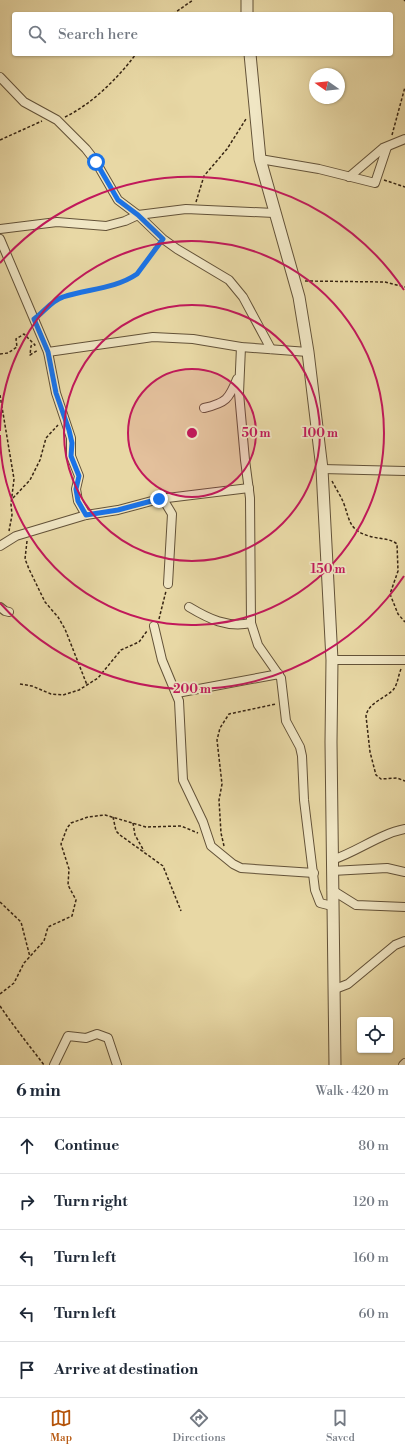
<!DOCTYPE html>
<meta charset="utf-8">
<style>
body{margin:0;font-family:"Libre Bodoni",serif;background:#f2f2f3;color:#1f2937}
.controls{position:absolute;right:12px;bottom:12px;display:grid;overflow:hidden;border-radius:4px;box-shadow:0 1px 3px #0004}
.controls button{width:36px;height:36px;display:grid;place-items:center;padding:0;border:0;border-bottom:1px solid #e0e1e3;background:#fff;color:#1f2937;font:20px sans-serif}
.compass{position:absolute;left:309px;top:68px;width:36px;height:36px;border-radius:50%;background:#fff;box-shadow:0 1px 3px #0004;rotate:284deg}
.stop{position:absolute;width:12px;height:12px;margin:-9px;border:3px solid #1a73e8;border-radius:50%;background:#fff}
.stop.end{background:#1a73e8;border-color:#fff;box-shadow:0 1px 4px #0008}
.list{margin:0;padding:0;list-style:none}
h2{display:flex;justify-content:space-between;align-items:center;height:52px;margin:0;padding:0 16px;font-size:17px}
h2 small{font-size:13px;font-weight:400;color:#747a83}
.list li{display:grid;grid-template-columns:26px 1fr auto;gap:12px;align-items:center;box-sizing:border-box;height:56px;padding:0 16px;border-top:1px solid #e0e1e3}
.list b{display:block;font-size:15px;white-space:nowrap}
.list em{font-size:13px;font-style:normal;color:#747a83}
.icon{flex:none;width:22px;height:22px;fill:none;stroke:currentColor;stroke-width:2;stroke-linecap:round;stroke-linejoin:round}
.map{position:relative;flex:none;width:405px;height:1065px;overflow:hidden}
.search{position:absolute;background:#fff;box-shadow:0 1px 3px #0004;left:12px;right:12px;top:12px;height:44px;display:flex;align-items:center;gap:10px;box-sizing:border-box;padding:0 14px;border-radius:4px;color:#747a83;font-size:15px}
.sheet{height:332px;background:#fff}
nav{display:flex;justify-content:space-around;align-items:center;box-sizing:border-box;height:56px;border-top:1px solid #e0e1e3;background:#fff;font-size:11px;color:#747a83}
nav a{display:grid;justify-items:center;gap:2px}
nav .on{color:#b45309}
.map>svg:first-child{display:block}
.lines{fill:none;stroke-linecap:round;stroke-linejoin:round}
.minor-casing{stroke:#635238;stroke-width:10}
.tertiary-casing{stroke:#635238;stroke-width:13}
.path{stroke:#372513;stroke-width:1.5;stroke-dasharray:3 2;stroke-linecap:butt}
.minor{stroke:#f0e6c4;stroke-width:8}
.tertiary{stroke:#f0e6c4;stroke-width:11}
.route{stroke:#1a73e8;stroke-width:5}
.ring{fill:none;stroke:#c2185b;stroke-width:2}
.centre{fill:#c2185b;stroke:#f0e6c4;stroke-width:2}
.ring-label{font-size:12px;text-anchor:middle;font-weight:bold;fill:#c2185b;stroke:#f0e6c4;stroke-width:3.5;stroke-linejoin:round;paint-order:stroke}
</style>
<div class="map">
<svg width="405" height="1065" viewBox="0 0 405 1065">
<rect width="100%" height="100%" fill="#e8d8a5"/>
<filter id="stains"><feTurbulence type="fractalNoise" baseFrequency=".005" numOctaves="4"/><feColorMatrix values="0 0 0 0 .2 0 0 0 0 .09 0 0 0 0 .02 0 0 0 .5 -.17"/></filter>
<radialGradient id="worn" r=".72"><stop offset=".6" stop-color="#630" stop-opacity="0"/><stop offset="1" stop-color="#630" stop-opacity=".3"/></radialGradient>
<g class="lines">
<defs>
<g id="minor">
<path d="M 0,77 L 24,102 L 57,120 L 86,149 L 96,162 L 118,200 L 138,215 L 163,239 L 177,249 L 229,280 L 243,297 L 271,349"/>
<path d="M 260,159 L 319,169 L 375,183 L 387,147"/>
<path d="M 349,177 L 383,148 L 405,139"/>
<path d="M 0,229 L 57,222 L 106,226 L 125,221 L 138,215 L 186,209 L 274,213"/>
<path d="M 0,239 L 48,352 L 56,393 L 71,438 L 71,456 L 79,476 L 76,489 L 78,501 L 86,515"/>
<path d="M 241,347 L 239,393 L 245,460 L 250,498 L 251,623 L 258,645 L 281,678 L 286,721 L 300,747 L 302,756 L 304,800 L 315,890 L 320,903 L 332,906"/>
<path d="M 48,352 L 153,337 L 193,339 L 241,347 L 308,352"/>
<path d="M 204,408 C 226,403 229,399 237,379"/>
<path d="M 322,469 L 405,471"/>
<path d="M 159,499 L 166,504 L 172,514 L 168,584"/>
<path d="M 0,546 L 16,536 L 86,515 L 118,510 L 159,499 L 249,488"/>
<path d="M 0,607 L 5,611 L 9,612"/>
<path d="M 189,607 C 209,619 227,628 251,623"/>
<path d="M 154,626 L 162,660 L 179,701 L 183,780 L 203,822 L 211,846 L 233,864 L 241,868 L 314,873"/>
<path d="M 332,660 L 405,660"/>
<path d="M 177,693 L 279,674"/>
<path d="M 332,860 C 357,852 379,834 405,829"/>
<path d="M 332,871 L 387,868 L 405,872"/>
<path d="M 332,890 L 356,905 L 405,907"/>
<path d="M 335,989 L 348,984 L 395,945 L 405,941"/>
<path d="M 54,1065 L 68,1036 L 86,1038 L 97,1034 L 108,1038 L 117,1065"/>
<path d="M 403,1065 L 405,1063"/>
</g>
<g id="tertiary">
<path d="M 247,0 L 247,14"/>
<path d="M 250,54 L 260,159 L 299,297 L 308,352 L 322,469 L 332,660 L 331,742 L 335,1065"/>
</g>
</defs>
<use href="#minor" class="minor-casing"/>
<use href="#tertiary" class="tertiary-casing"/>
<g class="path">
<path d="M 404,0 L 405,1"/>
<path d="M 173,14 L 193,0"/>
<path d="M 65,117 C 92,104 118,78 136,54"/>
<path d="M 392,135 L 405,87"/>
<path d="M 0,140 L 42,121"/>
<path d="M 384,180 L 405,187"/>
<path d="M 196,202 L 204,176 L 227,149 L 246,119"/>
<path d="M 305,281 L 385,282 L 405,287"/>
<path d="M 41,314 L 61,297 L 109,286 L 131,278 L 137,274 L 157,244"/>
<path d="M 0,354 L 8,353 L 17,347 L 16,339 L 24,334 L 35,345 L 31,346 L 30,355 L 38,350"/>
<path d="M 0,395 L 14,479 L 11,504 L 12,515 L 9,531"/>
<path d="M 332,481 C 336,489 341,496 344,504 C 350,521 349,530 369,536 C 378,539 390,538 397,544 L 398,571 L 390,594 L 398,614 L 405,622"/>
<path d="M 13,498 L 30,480 L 40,460 L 46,438 L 58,425"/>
<path d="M 27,541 L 25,559 L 29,569 L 45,602 L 58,617 L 65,629 L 87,685"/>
<path d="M 159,619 L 166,591"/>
<path d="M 401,669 C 398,676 398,684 393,690 C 384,699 368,703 366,716 L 370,752 L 376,775 L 381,779 L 397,778 L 405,781"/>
<path d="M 20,684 L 32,686 L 51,694 L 63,695 L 79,690 L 98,678 L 121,650 L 139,642 L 147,631"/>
<path d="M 113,817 L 116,831 L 120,835 L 163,866 L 181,911"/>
<path d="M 133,823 L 135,835 L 144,851"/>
<path d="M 224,846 L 221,833 L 219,800 L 222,784 L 217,740 L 220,728 L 229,714 L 276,704"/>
<path d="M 0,902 L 21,922 L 30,957"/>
<path d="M 0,994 L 14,983 L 24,963 L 44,941 L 48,927 L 72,916 L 76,900 L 68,885 L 69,869 L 61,844 L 67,828 L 71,823 L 88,817 L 105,815 L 146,827 L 181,826 L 198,833"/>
<path d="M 0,1006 C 14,1027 29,1045 44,1065"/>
</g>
<use href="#minor" class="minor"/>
<use href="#tertiary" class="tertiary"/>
</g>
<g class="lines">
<path class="route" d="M 96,162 L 118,200 L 138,215 L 163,239 L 137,274 C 115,289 87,289 63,297 C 52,300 43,313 34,319 L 48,352 L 56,393 L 69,430 L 72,443 L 71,456 L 79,476 L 76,489 L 78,501 L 86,515 L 118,510 L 159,499"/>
</g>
<circle cx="192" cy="433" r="64" fill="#c2185b" fill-opacity=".12"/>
<g class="ring">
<circle cx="192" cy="433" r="64"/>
<circle cx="192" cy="433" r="128"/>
<path d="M0 431A192 192 0 1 1 0 435"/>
<path d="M404 576A256 256 0 0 1 0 603M0 263A256 256 0 0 1 404 290"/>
</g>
<circle cx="192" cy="433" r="6" class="centre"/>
<g class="ring-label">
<text x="256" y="437">50 m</text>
<text x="320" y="437">100 m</text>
<text x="328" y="573">150 m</text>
<text x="192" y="693">200 m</text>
</g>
<rect width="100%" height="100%" filter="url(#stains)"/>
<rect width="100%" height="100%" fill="url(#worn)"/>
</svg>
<div class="controls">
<button><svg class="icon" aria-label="locate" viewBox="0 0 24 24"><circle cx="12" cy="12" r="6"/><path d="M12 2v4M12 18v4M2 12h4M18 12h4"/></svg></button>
</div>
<svg class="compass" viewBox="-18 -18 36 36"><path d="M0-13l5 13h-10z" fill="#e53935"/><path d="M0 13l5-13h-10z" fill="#747a83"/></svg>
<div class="stop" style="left:96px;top:162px"></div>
<div class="stop end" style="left:159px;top:499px"></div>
<div class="search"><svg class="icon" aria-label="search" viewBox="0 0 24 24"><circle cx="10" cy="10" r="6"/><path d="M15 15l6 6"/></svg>Search here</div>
</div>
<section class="sheet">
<h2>6 min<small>Walk · 420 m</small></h2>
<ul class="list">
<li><svg class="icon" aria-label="ahead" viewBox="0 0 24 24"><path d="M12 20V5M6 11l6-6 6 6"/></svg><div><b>Continue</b></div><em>80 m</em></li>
<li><svg class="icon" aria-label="right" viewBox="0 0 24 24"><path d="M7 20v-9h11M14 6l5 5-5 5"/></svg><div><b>Turn right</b></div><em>120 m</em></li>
<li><svg class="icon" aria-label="left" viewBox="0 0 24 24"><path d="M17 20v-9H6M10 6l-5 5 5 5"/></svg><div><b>Turn left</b></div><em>160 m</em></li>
<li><svg class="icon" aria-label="left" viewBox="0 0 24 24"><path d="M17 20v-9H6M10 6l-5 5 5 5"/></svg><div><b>Turn left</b></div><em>60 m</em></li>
<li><svg class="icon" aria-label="arrive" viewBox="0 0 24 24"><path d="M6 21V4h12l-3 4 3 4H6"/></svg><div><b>Arrive at destination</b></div></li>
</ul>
</section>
<nav>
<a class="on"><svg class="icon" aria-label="map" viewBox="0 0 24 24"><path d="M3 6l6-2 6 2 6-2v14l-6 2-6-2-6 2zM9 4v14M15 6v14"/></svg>Map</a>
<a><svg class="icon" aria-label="directions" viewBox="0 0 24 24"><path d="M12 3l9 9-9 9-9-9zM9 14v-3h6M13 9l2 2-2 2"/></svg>Directions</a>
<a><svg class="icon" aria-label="saved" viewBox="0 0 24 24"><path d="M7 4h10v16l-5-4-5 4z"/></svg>Saved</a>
</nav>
